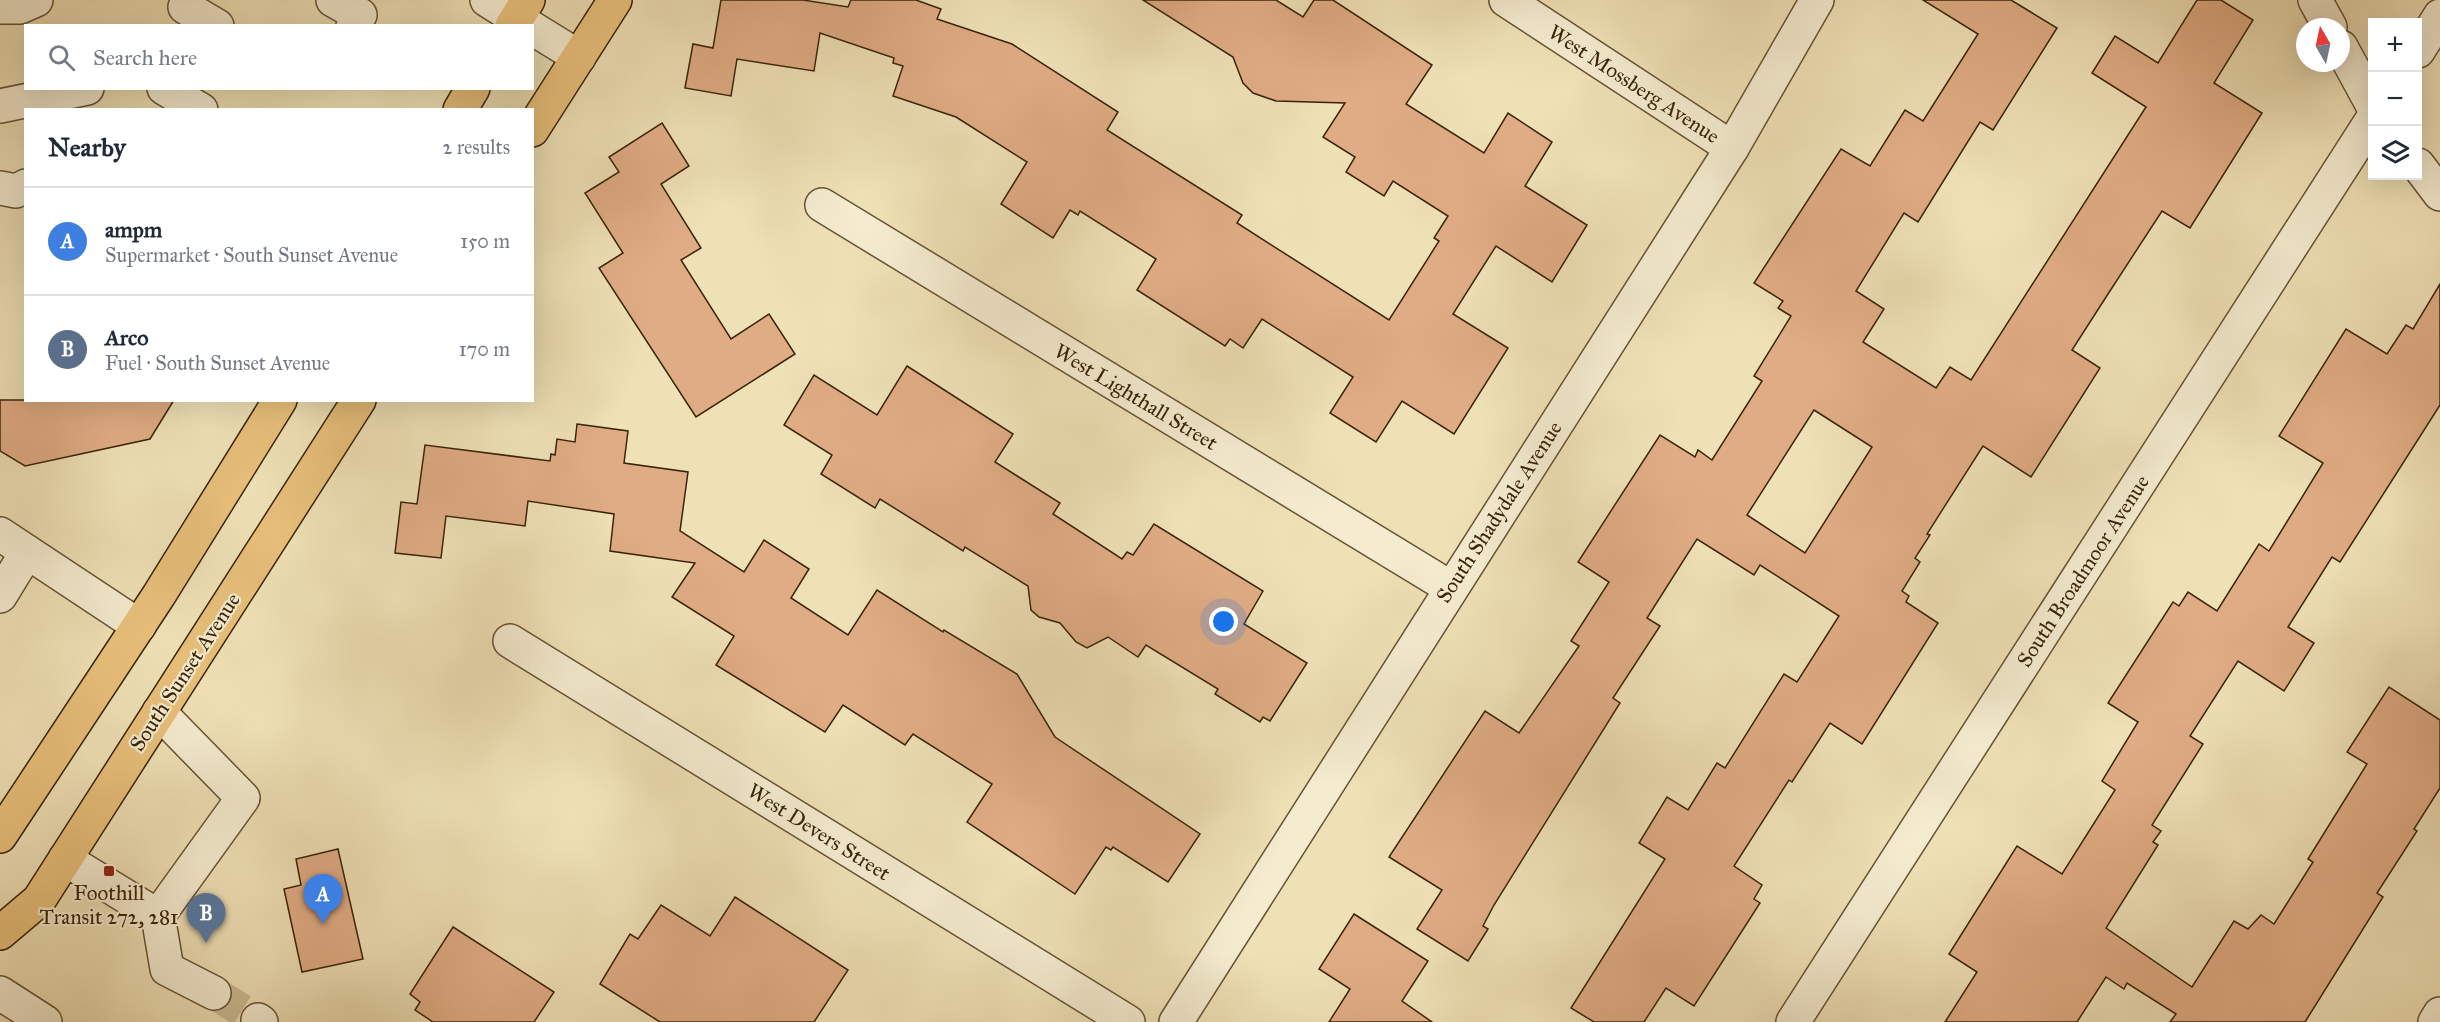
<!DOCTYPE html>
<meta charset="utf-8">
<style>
body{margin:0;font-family:"IM FELL Great Primer",serif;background:#f6f6f7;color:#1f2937}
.controls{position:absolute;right:18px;top:18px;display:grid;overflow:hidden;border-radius:0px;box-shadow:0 6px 24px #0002}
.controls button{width:54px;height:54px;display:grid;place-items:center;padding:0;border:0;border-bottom:2px solid #e0e1e3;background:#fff;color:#1f2937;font:30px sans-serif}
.compass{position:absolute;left:2296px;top:18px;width:54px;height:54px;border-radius:50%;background:#fff;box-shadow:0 6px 24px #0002;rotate:351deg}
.you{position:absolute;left:1224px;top:622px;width:21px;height:21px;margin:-15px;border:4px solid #fff;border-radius:50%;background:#1a73e8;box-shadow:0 0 0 9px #1a73e833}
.badge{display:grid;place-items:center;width:39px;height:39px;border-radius:50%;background:#111827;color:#fff;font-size:20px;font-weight:700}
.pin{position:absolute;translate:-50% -50px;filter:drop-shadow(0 2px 3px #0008)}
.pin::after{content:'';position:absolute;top:32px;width:21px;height:18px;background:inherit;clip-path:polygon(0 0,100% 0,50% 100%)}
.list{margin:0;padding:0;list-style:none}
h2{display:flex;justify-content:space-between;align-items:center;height:78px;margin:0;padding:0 24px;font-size:26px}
h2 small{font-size:20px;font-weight:400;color:#747a83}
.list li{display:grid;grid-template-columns:39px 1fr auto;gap:18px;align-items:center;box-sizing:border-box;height:108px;padding:0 24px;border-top:2px solid #e0e1e3}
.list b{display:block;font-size:22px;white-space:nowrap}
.list p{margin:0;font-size:20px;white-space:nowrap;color:#747a83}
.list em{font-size:20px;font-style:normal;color:#747a83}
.icon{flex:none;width:33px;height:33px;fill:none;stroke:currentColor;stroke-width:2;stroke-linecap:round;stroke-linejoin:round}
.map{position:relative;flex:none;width:2440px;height:1022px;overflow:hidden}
.search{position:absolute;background:#fff;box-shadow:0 6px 24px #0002;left:24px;top:24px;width:510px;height:66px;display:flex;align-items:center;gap:15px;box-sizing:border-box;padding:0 21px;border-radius:0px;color:#747a83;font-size:22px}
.panel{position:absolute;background:#fff;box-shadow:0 6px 24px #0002;left:24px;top:108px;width:510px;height:294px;border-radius:0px}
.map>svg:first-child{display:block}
.building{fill:#e0ac85;stroke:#392407;stroke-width:1.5;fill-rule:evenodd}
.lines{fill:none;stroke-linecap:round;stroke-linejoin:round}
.minor-tunnel{stroke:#cbbb93;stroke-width:33;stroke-dasharray:33 16;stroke-linecap:butt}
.minor-casing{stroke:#665333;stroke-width:36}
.major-casing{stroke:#392407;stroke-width:36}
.minor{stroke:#f5ecd0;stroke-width:33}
.major{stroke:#e8c07b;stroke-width:33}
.poi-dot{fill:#8f2418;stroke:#f5ecd0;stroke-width:2}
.labels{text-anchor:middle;stroke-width:4.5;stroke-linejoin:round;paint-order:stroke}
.street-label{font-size:21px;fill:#392407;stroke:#f5ecd0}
.poi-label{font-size:21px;fill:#392407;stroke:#f5ecd0}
</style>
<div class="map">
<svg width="2440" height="1022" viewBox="0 0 2440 1022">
<rect width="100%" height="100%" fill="#efe1b6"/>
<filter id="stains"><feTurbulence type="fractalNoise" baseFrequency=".00333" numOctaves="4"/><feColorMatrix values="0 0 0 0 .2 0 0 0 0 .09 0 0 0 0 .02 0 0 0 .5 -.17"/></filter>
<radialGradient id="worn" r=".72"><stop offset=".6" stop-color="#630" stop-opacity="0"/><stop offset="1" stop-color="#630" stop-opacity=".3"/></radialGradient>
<g class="building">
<path d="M 721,0 L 803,0 L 848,7 L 851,0 L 916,0 L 941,9 L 937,19 L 1012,44 L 1118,112 L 1107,130 L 1242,215 L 1237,223 L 1389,320 L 1439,241 L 1434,238 L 1448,216 L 1393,181 L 1384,196 L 1346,172 L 1355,157 L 1323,137 L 1345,103 L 1276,101 L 1253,93 L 1243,83 L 1233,57 L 1143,0 L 1276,0 L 1303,17 L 1314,0 L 1333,0 L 1432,65 L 1406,104 L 1484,153 L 1508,113 L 1552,142 L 1525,186 L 1587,225 L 1552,282 L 1496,246 L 1453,314 L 1508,348 L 1454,434 L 1402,401 L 1376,442 L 1330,413 L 1353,377 L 1262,319 L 1243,348 L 1230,339 L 1225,346 L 1137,290 L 1156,259 L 1080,211 L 1078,215 L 1070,210 L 1053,238 L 1001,204 L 1027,162 L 956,117 L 893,96 L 903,66 L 893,63 L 894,58 L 820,33 L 814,71 L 737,59 L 731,96 L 685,88 L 693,44 L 713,48 Z"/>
<path d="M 1923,0 L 2011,0 L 2057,28 L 1993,130 L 1980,122 L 1918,222 L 1904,213 L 1856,291 L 1884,309 L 1863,342 L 1936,388 L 1950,367 L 1971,380 L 2146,107 L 2092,73 L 2115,36 L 2158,63 L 2197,0 L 2221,0 L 2253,20 L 2214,83 L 2262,113 L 2190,228 L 2162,211 L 2108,294 L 2072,350 L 2100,368 L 2031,477 L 1983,446 L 1927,534 L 1930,535 L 1915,558 L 1920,562 L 1902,591 L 1909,596 L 1906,602 L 1938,623 L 1862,744 L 1830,723 L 1792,782 L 1789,780 L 1734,866 L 1762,885 L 1754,899 L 1760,903 L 1694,1006 L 1666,988 L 1644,1022 L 1594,1022 L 1571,1008 L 1665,859 L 1639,843 L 1667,797 L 1688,810 L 1717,763 L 1725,768 L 1784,674 L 1797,682 L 1839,616 L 1760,565 L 1754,575 L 1697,539 L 1647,618 L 1660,626 L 1613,698 L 1620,703 L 1494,905 L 1483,926 L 1488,929 L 1468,961 L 1417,929 L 1442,890 L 1389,857 L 1485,711 L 1519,733 L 1579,646 L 1571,641 L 1609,582 L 1578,562 L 1660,435 L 1695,457 L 1698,450 L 1712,460 L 1762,381 L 1754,376 L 1791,316 L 1778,308 L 1783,301 L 1754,283 L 1841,149 L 1870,166 L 1905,110 L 1923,121 L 1978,34 ZM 1814,410 L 1872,447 L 1805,553 L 1747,515 Z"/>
<path d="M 662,123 L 689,166 L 661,184 L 701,248 L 681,260 L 731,339 L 769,314 L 795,354 L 696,417 L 599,268 L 623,253 L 585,193 L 619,172 L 609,157 Z"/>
<path d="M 2440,284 L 2440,405 L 2340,562 L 2332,557 L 2288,627 L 2314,643 L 2284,691 L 2238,661 L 2190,736 L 2203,744 L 2152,825 L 2161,831 L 2153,842 L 2158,845 L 2106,928 L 2192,987 L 2234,921 L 2248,929 L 2261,915 L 2274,924 L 2313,862 L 2308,859 L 2367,764 L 2347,752 L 2389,687 L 2440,720 L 2440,788 L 2414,829 L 2417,831 L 2377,893 L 2383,897 L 2305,1022 L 2170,1022 L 2176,1014 L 2127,983 L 2124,989 L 2106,977 L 2077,1022 L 1945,1022 L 1977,972 L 1949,954 L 2017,846 L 2062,874 L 2115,790 L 2102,781 L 2138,722 L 2108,703 L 2173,602 L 2179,606 L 2188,592 L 2217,611 L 2259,544 L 2269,551 L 2323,463 L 2279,436 L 2346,329 L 2387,354 L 2406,325 L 2413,329 Z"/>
<path d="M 907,366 L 1013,434 L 995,462 L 1060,503 L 1053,514 L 1122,559 L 1127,552 L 1133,555 L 1154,524 L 1263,591 L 1244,624 L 1307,663 L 1270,721 L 1263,717 L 1260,722 L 1215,694 L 1218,689 L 1146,645 L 1138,657 L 1108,637 L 1087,648 L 1076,642 L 1060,623 L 1039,617 L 1031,610 L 1028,586 L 965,547 L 963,551 L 880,499 L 875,508 L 821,474 L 832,455 L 784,425 L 814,375 L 877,415 Z"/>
<path d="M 0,400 L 174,400 L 150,439 L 25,466 L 0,451 Z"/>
<path d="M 577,424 L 628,431 L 624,463 L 688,472 L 680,531 L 744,572 L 764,540 L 809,569 L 791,598 L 848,635 L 877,590 L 943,632 L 944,630 L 1017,674 L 1055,737 L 1200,834 L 1168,882 L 1113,847 L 1111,850 L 1106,847 L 1075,894 L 967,822 L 992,784 L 913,734 L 905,745 L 843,705 L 825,732 L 716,665 L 734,636 L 672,597 L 695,563 L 610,551 L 614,514 L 528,501 L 525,526 L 446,516 L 441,558 L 395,553 L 401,502 L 417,504 L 425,445 L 550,461 L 551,454 L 555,455 L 557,439 L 575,442 Z"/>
<path d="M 338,849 L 363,959 L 302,972 L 284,889 L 301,885 L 296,859 Z"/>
<path d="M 735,897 L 848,970 L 814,1022 L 660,1022 L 600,984 L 630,934 L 638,939 L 661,905 L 710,936 Z"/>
<path d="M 1354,914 L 1428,961 L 1402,1001 L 1432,1022 L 1329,1022 L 1350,989 L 1319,969 Z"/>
<path d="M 453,927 L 554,992 L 534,1022 L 433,1022 L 415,1010 L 420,1002 L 410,994 Z"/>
</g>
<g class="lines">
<path class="minor-tunnel" d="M 214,993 L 258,1020"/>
<defs>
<g id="minor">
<path d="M 333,0 L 360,15 L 353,26"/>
<path d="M 487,0 L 529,26"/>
<path d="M 1506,0 L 1732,148"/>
<path d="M 2315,0 L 2330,27"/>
<path d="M 0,7 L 20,7 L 36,0"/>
<path d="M 185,7 L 217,26"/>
<path d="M 532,28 L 579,57"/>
<path d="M 2341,47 L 2372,104"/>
<path d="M 2418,51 L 2440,16"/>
<path d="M 164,88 L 201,110"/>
<path d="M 0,106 L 87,88"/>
<path d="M 2418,165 L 2440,194"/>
<path d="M 0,188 L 16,191 L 26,186"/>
<path d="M 822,205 L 1451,588"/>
<path d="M 0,534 L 139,626"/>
<path d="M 0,596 L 27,552"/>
<path d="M 510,641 L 1128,1022"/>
<path d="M 159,712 L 243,798 L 158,916 L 167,969 L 214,993"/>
<path d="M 65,859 L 158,916"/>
<path d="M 0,993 L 45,1022"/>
<path d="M 258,1020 L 261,1022"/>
<path d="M 1176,1022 L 1732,148 L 1817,0"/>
<path d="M 1793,1022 L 2372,120"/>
<path d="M 2435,1022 L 2440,1014"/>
</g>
<g id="major">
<path d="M 512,26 L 528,0"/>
<path d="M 460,110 L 473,88"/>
<path d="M 532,130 L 615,0"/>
<path d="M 0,836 L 159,595 L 280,400"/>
<path d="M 0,933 L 39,900 L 359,400"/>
</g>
</defs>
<use href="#minor" class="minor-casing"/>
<use href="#major" class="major-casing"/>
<use href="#minor" class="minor"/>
<use href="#major" class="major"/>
</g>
<rect class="poi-dot" x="103" y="865" width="12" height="12" rx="3"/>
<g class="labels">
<g class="street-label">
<text transform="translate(1634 84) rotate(33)" y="7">West Mossberg Avenue</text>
<text transform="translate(1136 397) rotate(31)" y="7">West Lighthall Street</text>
<text transform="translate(1499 512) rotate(-57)" y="7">South Shadydale Avenue</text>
<text transform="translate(2083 571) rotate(-57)" y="7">South Broadmoor Avenue</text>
<text transform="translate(185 672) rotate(-57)" y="7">South Sunset Avenue</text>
<text transform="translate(819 832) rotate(32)" y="7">West Devers Street</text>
</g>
<g class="poi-label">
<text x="109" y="900">Foothill<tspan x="109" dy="24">Transit 272, 281</tspan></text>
</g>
</g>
<rect width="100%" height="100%" filter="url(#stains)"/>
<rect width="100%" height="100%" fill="url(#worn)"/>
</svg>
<div class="controls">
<button>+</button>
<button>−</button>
<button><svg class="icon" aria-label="layers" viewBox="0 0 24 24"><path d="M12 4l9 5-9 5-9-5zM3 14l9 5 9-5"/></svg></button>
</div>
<svg class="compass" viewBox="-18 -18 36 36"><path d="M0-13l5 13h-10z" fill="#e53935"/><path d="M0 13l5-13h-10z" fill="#747a83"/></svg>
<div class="you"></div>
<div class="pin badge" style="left:323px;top:924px;background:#3f7fe0">A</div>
<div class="pin badge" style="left:206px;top:943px;background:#5c6f8a">B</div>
<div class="search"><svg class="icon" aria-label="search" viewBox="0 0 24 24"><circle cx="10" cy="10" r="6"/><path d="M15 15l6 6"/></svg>Search here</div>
<section class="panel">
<h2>Nearby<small>2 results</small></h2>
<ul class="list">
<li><span class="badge" style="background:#3f7fe0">A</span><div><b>ampm</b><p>Supermarket · South Sunset Avenue</p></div><em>150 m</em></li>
<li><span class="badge" style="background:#5c6f8a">B</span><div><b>Arco</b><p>Fuel · South Sunset Avenue</p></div><em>170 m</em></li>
</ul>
</section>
</div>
